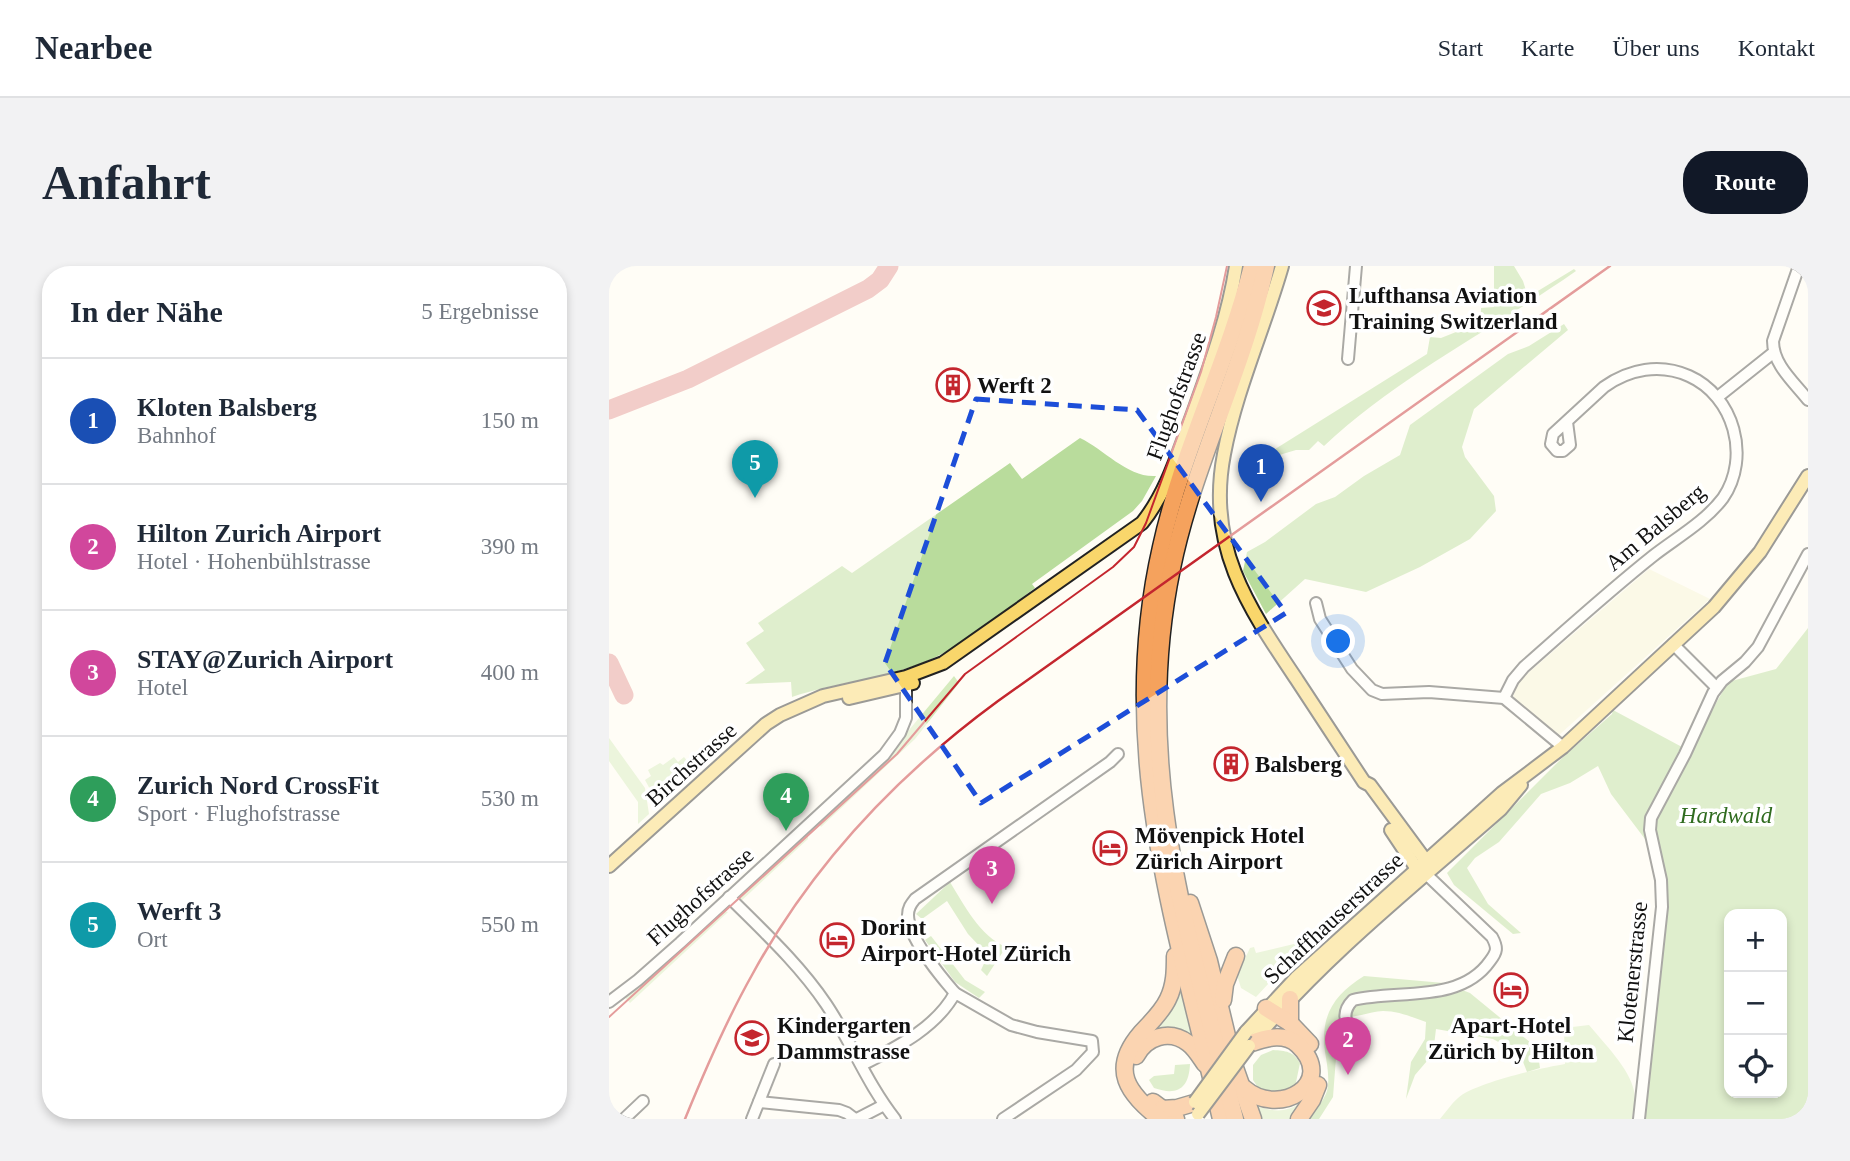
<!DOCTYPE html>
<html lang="de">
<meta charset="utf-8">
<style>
body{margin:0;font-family:Georgia,serif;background:#f2f2f3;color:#1f2937}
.controls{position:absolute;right:21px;bottom:21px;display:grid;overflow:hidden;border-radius:14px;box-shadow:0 4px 10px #0003}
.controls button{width:63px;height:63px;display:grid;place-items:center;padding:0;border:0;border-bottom:2px solid #e0e1e3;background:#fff;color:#1f2937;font:35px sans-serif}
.you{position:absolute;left:730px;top:376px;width:24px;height:24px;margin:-18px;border:5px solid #fff;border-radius:50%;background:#1a73e8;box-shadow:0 0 0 10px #1a73e833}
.badge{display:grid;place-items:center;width:46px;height:46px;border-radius:50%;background:#111827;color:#fff;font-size:23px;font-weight:700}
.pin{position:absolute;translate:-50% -58px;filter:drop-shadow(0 2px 4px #0008)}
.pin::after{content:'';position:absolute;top:37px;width:24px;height:21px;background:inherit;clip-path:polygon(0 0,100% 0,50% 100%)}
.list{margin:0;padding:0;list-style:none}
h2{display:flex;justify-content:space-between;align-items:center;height:91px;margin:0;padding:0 28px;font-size:30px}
h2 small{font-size:23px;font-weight:400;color:#747a83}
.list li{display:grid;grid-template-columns:46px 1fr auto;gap:21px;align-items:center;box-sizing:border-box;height:126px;padding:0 28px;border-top:2px solid #e0e1e3}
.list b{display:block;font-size:26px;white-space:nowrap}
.list p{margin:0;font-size:23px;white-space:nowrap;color:#747a83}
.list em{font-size:23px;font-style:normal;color:#747a83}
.icon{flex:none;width:38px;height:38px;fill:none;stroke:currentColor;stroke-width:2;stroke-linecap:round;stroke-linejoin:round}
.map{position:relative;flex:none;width:1199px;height:853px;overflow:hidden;border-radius:28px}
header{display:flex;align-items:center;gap:42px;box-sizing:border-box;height:98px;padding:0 35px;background:#fff;border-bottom:2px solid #e0e1e3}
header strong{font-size:33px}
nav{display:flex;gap:38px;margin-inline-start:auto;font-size:24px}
.intro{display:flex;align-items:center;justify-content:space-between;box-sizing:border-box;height:168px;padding:0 42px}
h1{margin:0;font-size:49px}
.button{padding:18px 32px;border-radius:28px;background:#111827;color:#fff;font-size:24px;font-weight:700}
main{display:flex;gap:42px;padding:0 42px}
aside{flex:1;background:#fff;border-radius:28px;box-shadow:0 4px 10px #0003}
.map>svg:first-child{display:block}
.farmland{fill:#f6f3d4}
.green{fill:#d5ebbd}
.forest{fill:#b9dc9c;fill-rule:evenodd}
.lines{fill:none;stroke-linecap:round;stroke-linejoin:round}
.taxiway{stroke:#e29292;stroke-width:19}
.minor-casing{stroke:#444;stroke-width:14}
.major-casing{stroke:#222;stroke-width:16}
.highway-casing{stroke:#222;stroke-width:19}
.minor{stroke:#fff;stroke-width:10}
.major{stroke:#f9d66b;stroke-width:12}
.highway{stroke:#f5a25d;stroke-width:16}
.tram{stroke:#c4262e;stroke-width:2}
.rail{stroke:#c4262e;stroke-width:2.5}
.major-bridge-casing{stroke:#222;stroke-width:16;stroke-linecap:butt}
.major-bridge{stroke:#f9d66b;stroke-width:12}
.marked{fill:none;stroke:#1d4ed8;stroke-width:5;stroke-dasharray:14 9;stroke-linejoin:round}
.labels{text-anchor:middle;stroke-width:7;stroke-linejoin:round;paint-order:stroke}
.poi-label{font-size:23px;font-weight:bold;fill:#111;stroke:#fff;text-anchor:start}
.street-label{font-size:23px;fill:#111;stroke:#fff}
.park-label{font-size:23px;font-style:italic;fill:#2f6b1f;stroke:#fff}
</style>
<header>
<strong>Nearbee</strong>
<nav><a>Start</a><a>Karte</a><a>Über uns</a><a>Kontakt</a></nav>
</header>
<div class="intro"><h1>Anfahrt</h1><a class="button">Route</a></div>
<main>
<aside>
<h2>In der Nähe<small>5 Ergebnisse</small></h2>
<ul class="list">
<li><span class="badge" style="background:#1a4fb4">1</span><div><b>Kloten Balsberg</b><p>Bahnhof</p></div><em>150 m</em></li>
<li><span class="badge" style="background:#d1479c">2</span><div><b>Hilton Zurich Airport</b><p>Hotel · Hohenbühlstrasse</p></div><em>390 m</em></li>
<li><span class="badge" style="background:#d1479c">3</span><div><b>STAY@Zurich Airport</b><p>Hotel</p></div><em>400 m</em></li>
<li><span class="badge" style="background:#2e9e5b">4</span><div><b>Zurich Nord CrossFit</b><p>Sport · Flughofstrasse</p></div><em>530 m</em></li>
<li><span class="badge" style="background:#0f9aa8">5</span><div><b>Werft 3</b><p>Ort</p></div><em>550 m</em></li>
</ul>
</aside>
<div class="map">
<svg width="1199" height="853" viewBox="0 0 1199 853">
<rect width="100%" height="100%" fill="#fffdf5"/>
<path class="farmland" d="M 1040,303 L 1101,333 L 950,469 L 907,437 L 904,428 L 911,414 Z"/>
<g class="green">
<path d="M 345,410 L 350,417 L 306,473 L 212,561 L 209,556 L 285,482 Z"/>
<path d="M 0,472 L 36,522 L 40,548 L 29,558 L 29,536 L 0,495 Z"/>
<path d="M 65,491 L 69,496 L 75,491 L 80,497 L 88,499 L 89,503 L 45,543 L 42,525 L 36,514 L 42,510 L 39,504 L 51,497 L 54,499 Z"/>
<path d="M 199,564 L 199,573 L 131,636 L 131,626 Z"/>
<path d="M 747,628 L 751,642 L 677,708 L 672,704 L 647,731 L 632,722 L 628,709 L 641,682 L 645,681 L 647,687 L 689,677 L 688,671 L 692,671 L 691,676 L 696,677 L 698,669 C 703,668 710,667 715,665 C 728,659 747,642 747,628 Z"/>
<path d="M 110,644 L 119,646 L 21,737 L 15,730 Z"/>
<path d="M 570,713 L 587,779 L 534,770 Z"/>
<path d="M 980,759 C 994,776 1021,803 1025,825 C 1027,834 1024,844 1023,853 L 831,853 C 837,846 842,838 849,832 C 866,817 932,802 956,798 L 955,762 Z"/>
<path d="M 693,836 L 685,853 L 649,853 L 643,837 C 662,846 675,848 693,836 Z"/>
</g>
<g class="forest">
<path d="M 885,0 L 905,0 L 914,15 L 919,31 L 965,3 L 967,5 C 883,64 791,109 715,180 L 709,175 L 700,184 L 687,184 L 644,197 L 818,88 L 821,71 L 832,72 L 872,56 L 872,42 L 885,41 Z"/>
<path d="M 955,58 L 959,64 L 865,143 L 853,181 L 856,191 L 885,230 L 887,245 L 861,273 L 811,301 L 757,326 L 696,313 L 657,348 L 634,305 L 638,286 L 656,276 L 707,238 L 726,231 L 755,210 L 791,189 L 801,159 L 899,88 L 920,80 Z"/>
<path d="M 471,172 C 496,184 519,212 547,210 L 533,235 L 524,245 L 423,318 L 426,322 C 393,346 356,379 318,395 C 275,413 227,416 183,431 L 182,416 L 136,418 L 156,404 L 137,377 L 155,365 L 149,357 L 233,300 L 243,307 L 401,197 L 413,213 Z"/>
<path d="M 1199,362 L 1199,853 L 1033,853 L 1056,618 L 1042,581 L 1002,528 L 989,500 L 961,517 L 932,528 L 890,576 L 866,592 L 858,602 L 879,638 L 912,667 L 904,668 L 845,619 L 838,607 L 952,493 L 1003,448 L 1004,444 L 1073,481 L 1092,464 L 1119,416 L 1167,403 ZM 1120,648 L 1173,648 L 1173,827 L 1120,827 Z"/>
<path d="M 341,616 C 355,639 371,670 397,681 L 378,710 L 372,704 L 379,689 L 359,668 L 338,635 L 313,653 L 307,648 Z"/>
<path d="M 322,670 L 356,714 L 376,726 L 370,732 L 346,716 L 316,674 Z"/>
<path d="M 755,710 L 835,717 L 861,727 L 928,782 L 931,802 L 918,806 L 911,788 L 884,773 L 827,763 L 824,788 L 806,809 L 797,833 L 802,796 L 816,773 L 817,756 C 803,751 789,745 774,745 C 759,746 746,752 730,752 L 724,831 L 710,853 L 701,853 C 706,845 715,834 718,825 C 721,813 718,798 716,786 C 711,749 725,729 755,710 Z"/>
<path d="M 664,784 C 677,785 684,785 691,797 L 685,826 L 652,826 L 644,814 L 644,799 L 652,789 Z"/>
<path d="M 581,798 C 580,823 568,830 545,822 L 540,814 L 545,810 L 565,808 L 566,799 Z"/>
</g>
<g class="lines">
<g class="taxiway">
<path d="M 0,144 L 79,113 L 259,23 L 271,14 L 280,0"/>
<path d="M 0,397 L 15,429"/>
</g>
<defs>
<g id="minor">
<path d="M 1190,0 L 1164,75 C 1164,99 1185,116 1199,134"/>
<path d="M 739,93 L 747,0"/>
<path d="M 1110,130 L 1164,87"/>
<path d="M 707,337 L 711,353 L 743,403 L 763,424 L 773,428 L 820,426 L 895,432 L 954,481"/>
<path d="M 1064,378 L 1107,421"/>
<path d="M 895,432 L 904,414 L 915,401 C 957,364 1000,325 1044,290 C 1067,272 1096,256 1114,232 C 1142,191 1125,130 1080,110 C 1051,97 1020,103 995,121 L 944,168 L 942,178 L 948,185 L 954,185 L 961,179 L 958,156"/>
<path d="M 120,631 C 154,665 190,698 217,738 C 242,775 258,818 286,853"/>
<path d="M 346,727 C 332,711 299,671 299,649 C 299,642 302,638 306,633 L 501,496 L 509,488"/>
<path d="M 0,736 L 29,714 L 71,677 L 275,489 L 291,467 L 297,452 L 297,414"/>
<path d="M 743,765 C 734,755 734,744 744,734 C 788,723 851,738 881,695 C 888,686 889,682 883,671 L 818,609"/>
<path d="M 253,799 C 288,781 327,762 346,727 L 402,759 L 428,766 L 483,775 L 484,786 L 467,804 L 394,853"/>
<path d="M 150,836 L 230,844 L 238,847 L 246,853"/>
<path d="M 15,853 L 34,835"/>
<path d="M 143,853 L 165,798"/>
<path d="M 248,853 L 275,839"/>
<path d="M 1030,853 L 1053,641 L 1052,614 L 1041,564 L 1042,552 L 1076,488 L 1104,427 L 1113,415 L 1136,396 L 1149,381 L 1199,288"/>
</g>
<g id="major">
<path d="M 673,0 C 655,63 627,124 615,188 C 597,280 639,341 688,414 C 710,448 733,482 755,516 L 761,519 L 817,595"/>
<path d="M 240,432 L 304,417"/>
<path d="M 782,564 L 808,603 L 815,607"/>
<path d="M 0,600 L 157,458 L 171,449 L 214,430 L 297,411 L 334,397 L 533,257 C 558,226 569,187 583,150 C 601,100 619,52 627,0"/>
<path d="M 637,766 L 687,712 L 893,527 L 954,481 L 1105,341 L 1151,286 L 1199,210"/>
<path d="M 643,777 C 714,691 808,617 892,543 L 912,519"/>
</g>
<g id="highway">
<path d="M 581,637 L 600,695 L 625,799 L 644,853"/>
<path d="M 681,733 L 681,757"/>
<path d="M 614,734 L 616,718 L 627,690"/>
<path d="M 657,742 L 681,757 L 701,778"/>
<path d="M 527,790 C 537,771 560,763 579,777 C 586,782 591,791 596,798"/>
<path d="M 635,822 C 670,853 729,817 689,779 C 676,767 658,771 643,777"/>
<path d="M 544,836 L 567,853"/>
<path d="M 553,843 L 568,842 L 585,837"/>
<path d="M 551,853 C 519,827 500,804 532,767 C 542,756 553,746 559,733 C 566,719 566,704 566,690"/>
<path d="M 612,853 C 567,660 506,482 552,281 C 573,185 619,96 643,0"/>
<path d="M 626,853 C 579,665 522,499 563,302 C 584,199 635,103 657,0"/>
<path d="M 690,853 L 703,834 L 709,819"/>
</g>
</defs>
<use href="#minor" class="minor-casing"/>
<use href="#major" class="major-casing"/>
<use href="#highway" class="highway-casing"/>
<use href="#minor" class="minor"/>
<use href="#major" class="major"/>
<use href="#highway" class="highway"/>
<path class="tram" d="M 0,751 L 288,488 L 356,408 L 504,301 L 525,281 L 537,257 L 592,106 L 607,51 L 618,0"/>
<path class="rail" d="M 76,853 C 96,804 117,755 143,709 C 203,599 288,509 389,435 L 1001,0"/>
<defs>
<g id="major-bridge">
<path d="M 586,836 L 637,766"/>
<path d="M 589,848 L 640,780"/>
</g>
</defs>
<use href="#major-bridge" class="major-bridge-casing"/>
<use href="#major-bridge" class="major-bridge"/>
</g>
<path d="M0 0H1199V853H0ZM 367,133 L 528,144 L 677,347 L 372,537 L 276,397 Z" fill="#fffdf5" fill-opacity=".55" fill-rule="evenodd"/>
<path class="marked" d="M 367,133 L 528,144 L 677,347 L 372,537 L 276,397 Z"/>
<defs>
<symbol id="school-ring" viewBox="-11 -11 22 22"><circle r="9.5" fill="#fff" stroke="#c4262e" stroke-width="1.5"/><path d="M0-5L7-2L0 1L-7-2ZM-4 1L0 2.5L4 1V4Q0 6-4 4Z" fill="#c4262e"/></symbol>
<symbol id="building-ring" viewBox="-11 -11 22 22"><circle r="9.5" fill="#fff" stroke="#c4262e" stroke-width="1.5"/><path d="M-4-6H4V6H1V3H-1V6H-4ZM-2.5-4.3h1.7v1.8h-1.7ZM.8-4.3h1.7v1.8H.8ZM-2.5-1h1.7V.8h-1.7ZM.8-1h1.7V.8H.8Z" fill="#c4262e"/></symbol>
<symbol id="hotel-ring" viewBox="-11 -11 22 22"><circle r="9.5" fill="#fff" stroke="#c4262e" stroke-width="1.5"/><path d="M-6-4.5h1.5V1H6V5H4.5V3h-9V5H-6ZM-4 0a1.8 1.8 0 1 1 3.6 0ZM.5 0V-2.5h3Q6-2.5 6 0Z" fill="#c4262e"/></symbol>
</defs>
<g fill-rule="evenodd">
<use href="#school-ring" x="696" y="23" width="38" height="38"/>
<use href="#building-ring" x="325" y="100" width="38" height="38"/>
<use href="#building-ring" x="603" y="479" width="38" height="38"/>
<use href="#hotel-ring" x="482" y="563" width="38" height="38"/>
<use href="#hotel-ring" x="209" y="655" width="38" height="38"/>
<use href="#hotel-ring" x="883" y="705" width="38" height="38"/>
<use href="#school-ring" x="124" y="753" width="38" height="38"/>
</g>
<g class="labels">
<g class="poi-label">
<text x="740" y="37">Lufthansa Aviation<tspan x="740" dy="26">Training Switzerland</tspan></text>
<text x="368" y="127">Werft 2</text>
<text x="646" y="506">Balsberg</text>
<text x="526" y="577">Mövenpick Hotel<tspan x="526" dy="26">Zürich Airport</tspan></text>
<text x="252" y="669">Dorint<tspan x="252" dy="26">Airport-Hotel Zürich</tspan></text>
<text x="168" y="767">Kindergarten<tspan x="168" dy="26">Dammstrasse</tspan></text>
<text x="902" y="767" text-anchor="middle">Apart-Hotel<tspan x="902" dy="26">Zürich by Hilton</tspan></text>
</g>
<g class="street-label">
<text transform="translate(567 130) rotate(-70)" y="8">Flughofstrasse</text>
<text transform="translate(1046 261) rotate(-40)" y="8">Am Balsberg</text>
<text transform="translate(82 498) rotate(-42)" y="8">Birchstrasse</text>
<text transform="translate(91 630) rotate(-42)" y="8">Flughofstrasse</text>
<text transform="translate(724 652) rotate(-43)" y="8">Schaffhauserstrasse</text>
<text transform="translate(1023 706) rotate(-84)" y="8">Klotenerstrasse</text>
</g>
<g class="park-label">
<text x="1117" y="557">Hardwald</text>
</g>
</g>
</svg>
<div class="controls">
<button>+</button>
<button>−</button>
<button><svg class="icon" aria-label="locate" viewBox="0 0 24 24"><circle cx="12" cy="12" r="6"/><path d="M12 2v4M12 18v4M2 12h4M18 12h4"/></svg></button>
</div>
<div class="you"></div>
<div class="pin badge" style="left:652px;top:236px;background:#1a4fb4">1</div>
<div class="pin badge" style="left:739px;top:809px;background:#d1479c">2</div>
<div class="pin badge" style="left:383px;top:638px;background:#d1479c">3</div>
<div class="pin badge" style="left:177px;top:565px;background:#2e9e5b">4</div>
<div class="pin badge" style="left:146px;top:232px;background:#0f9aa8">5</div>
</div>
</main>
